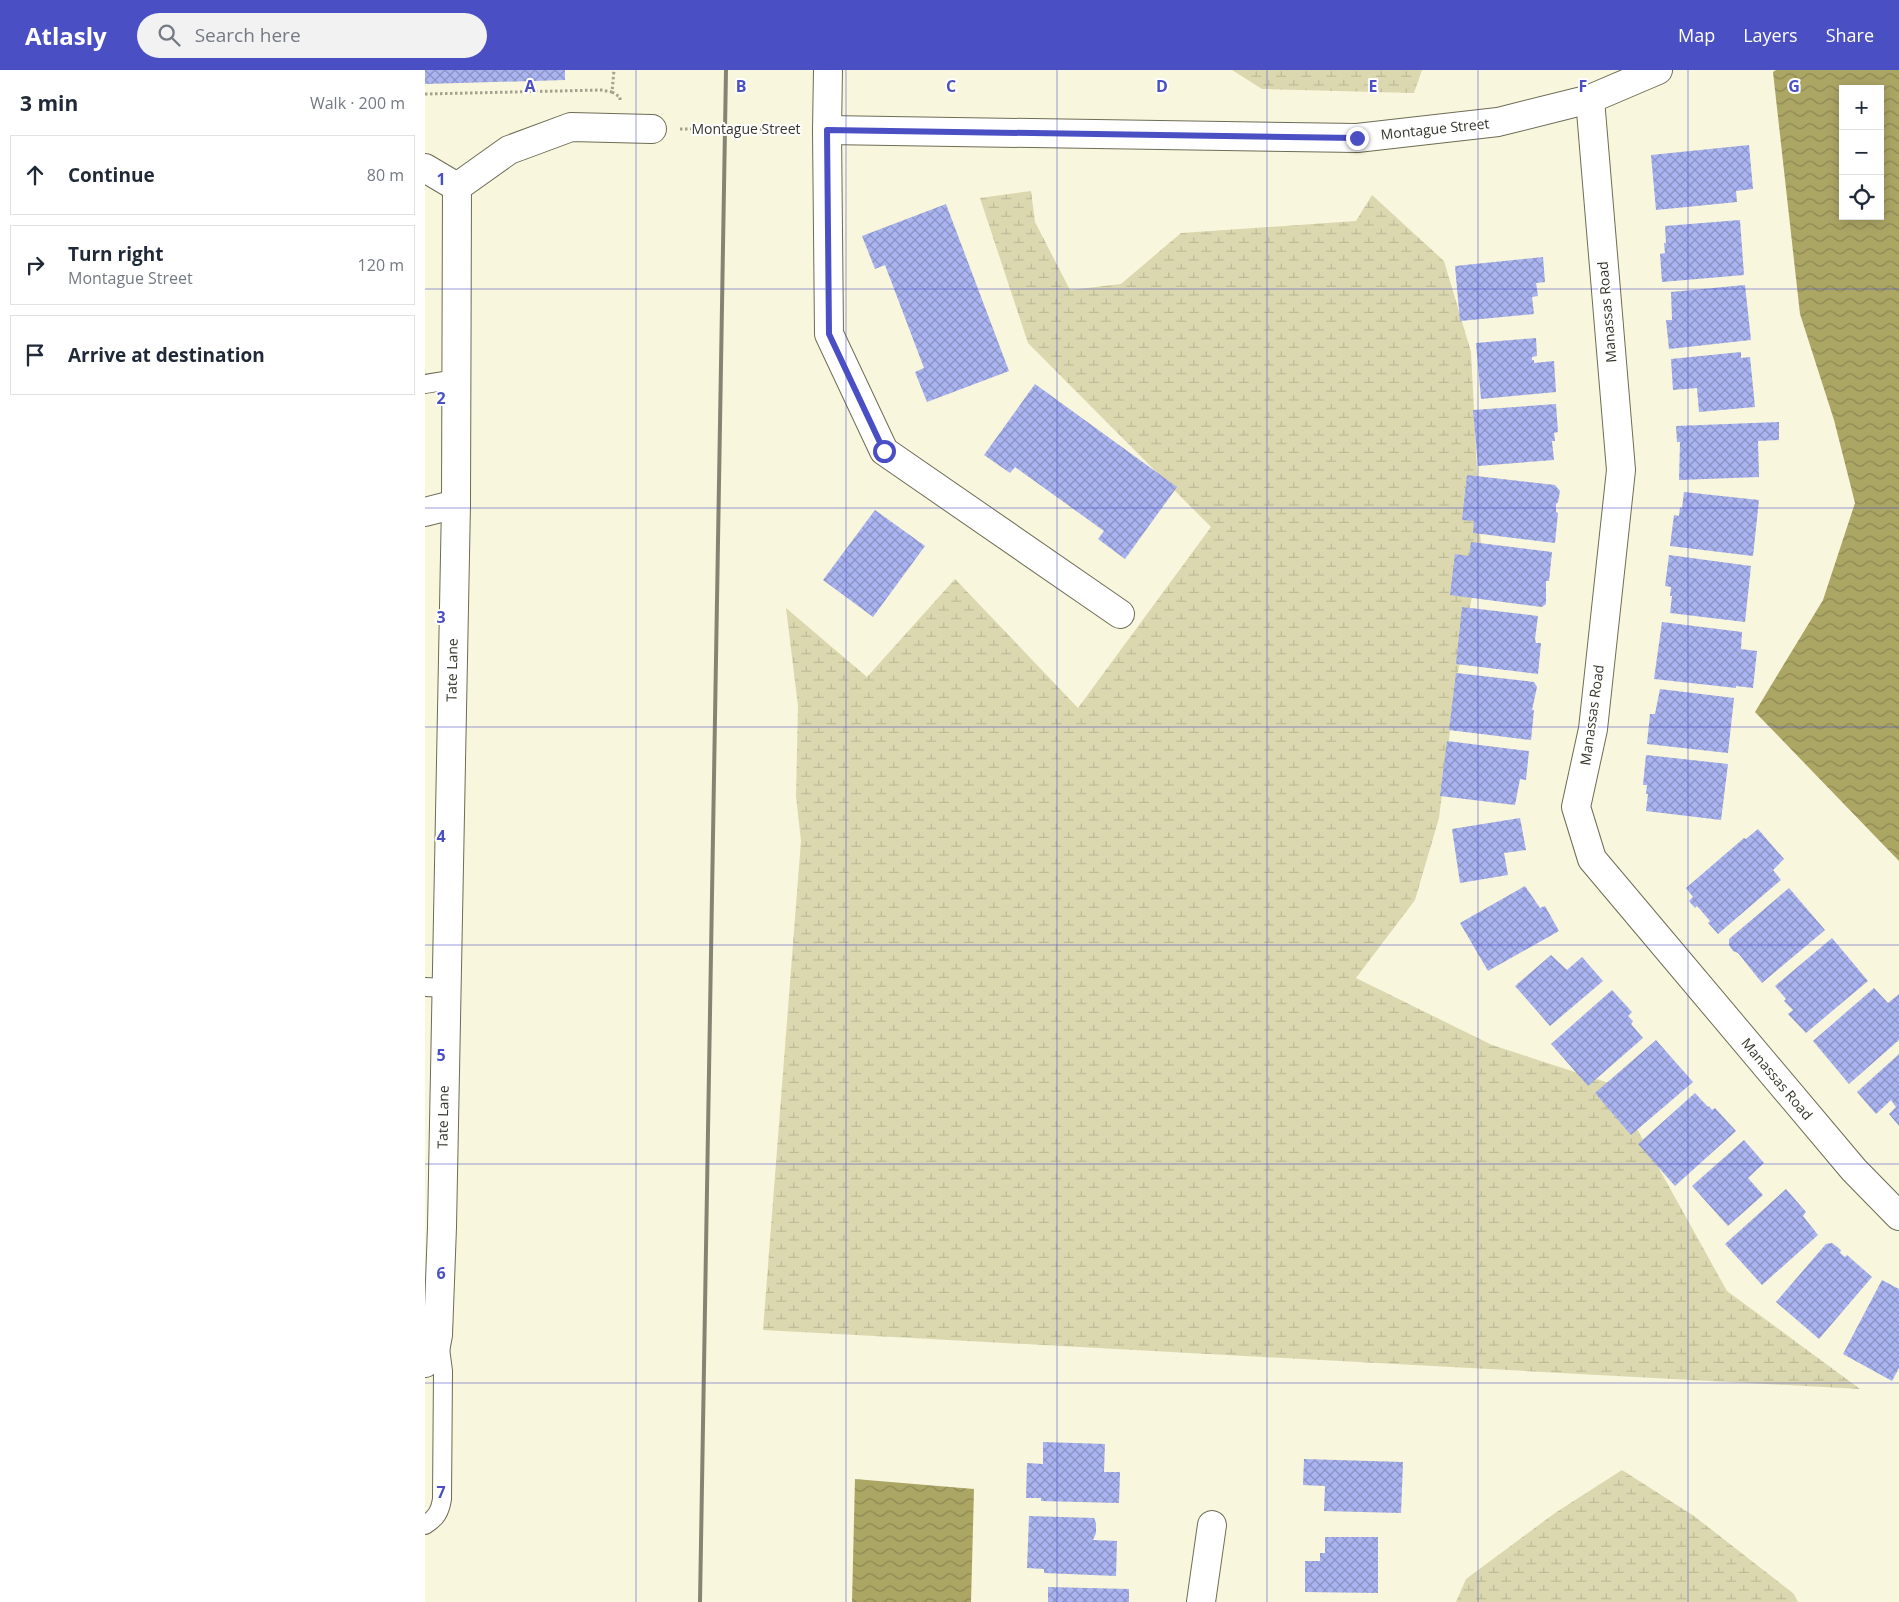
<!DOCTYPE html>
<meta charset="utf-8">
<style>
body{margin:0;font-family:"Open Sans",sans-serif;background:#f2f2f3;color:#1f2937}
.controls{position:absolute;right:15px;top:15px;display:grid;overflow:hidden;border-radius:0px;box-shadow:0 2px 12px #0003}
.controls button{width:45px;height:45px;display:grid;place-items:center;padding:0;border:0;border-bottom:1px solid #e0e1e3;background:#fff;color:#1f2937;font:25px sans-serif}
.stop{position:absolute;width:15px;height:15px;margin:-11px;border:4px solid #4a4fc4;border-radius:50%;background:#fff}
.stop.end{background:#4a4fc4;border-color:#fff;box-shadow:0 1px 5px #0008}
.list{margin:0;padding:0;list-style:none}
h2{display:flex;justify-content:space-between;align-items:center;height:65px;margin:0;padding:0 20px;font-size:21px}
h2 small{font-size:16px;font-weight:400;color:#747a83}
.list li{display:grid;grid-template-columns:32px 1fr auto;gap:15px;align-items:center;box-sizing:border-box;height:80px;margin:0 10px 10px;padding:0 10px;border:1px solid #e0e1e3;border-radius:0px}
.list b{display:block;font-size:19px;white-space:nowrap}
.list p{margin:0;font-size:16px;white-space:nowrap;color:#747a83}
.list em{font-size:16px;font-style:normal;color:#747a83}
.icon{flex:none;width:28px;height:28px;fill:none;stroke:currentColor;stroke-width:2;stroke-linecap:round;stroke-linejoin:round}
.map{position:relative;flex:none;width:1474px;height:1532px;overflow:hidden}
header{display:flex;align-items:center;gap:30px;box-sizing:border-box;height:70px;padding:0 25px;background:#4a4fc4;color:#fff}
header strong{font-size:24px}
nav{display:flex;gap:28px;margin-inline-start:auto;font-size:18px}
.search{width:350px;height:45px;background:#f2f2f3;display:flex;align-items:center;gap:12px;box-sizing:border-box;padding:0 18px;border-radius:28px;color:#747a83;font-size:19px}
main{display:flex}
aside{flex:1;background:#fff}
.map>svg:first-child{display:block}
.wetland{fill:url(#wetland-marsh)}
.water{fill:url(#water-waves);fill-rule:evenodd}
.building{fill:url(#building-cross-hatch)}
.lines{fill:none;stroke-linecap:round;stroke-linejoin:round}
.lane-casing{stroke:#6d6c55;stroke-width:20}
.street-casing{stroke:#6d6c55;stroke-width:30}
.path{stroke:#a3a28f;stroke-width:3;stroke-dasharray:2.5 2.5;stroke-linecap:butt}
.lane{stroke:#fff;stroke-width:18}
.street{stroke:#fff;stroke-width:28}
.rail{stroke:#858473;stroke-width:4}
.route{stroke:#4a4fc4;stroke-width:6}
.grid{fill:none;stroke:#4a4fc4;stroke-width:1;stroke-opacity:0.55}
.labels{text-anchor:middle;stroke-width:4;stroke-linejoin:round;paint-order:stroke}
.street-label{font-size:14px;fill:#36352b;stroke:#fff}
.grid-label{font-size:16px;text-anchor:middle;font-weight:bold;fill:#4a4fc4;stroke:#fff;stroke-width:4;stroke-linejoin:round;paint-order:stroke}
</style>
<header>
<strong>Atlasly</strong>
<div class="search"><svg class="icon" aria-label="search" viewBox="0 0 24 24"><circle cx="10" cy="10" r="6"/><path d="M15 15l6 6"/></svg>Search here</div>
<nav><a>Map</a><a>Layers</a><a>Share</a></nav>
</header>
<main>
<aside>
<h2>3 min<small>Walk · 200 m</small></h2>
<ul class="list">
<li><svg class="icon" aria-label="ahead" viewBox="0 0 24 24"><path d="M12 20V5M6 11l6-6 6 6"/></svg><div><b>Continue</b></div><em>80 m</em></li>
<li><svg class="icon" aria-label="right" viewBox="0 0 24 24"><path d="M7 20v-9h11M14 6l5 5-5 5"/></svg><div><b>Turn right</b><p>Montague Street</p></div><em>120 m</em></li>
<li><svg class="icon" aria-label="arrive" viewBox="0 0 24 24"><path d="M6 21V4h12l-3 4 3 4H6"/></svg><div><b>Arrive at destination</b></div></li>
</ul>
</aside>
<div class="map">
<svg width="1474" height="1532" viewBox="0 0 1474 1532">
<defs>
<pattern id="wetland-marsh" width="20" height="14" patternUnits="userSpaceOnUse" patternTransform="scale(1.25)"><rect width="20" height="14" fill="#dbd8b0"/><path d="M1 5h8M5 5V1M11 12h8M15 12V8" fill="none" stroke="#bdba98"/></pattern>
<pattern id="water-waves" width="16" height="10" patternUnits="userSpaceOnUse" patternTransform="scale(1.25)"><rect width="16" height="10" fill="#aca665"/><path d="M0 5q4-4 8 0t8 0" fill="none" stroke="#8d8853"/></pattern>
<pattern id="building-cross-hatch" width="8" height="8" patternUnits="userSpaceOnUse" patternTransform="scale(1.25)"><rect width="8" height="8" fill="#a9b4f0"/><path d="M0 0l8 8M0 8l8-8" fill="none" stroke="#8a93c3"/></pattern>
</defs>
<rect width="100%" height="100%" fill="#f8f6dc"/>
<g class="wetland">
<path d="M 807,0 L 997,0 L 989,23 L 837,19 Z"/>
<path d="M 606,121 L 610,152 L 645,220 L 696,214 L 756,163 L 931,151 L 947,125 L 1019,191 L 1046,282 L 1056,478 L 1031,613 L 1014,748 L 990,830 L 931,908 L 1067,975 L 1187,1014 L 1302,1221 L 1435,1319 L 338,1260 L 376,771 L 371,726 L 373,636 L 361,538 L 442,607 L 530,509 L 653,638 L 786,457 L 603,273 L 555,128 Z"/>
<path d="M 1197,1400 L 1269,1446 L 1369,1524 L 1373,1532 L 1031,1532 L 1041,1509 L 1130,1443 Z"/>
</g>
<g class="water">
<path d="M 1351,0 L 1474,0 L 1474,791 L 1330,642 L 1398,530 L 1430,433 L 1409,350 L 1375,244 L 1348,2 ZM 1418,19 L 1455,19 L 1455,146 L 1418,146 Z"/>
<path d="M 430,1409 L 549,1419 L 546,1532 L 427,1532 Z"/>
</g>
<g class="building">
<path d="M 0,0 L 140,0 L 140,10 L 0,14 Z"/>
<path d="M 1324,75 L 1328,119 L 1311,121 L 1312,132 L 1231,140 L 1226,85 Z"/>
<path d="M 521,134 L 584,301 L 502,332 L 490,302 L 499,298 L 460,195 L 450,199 L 437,166 Z"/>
<path d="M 1315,150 L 1319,205 L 1237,212 L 1235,184 L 1240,183 L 1239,173 L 1241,173 L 1240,156 Z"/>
<path d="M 1118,187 L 1120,212 L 1111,213 L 1113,226 L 1107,227 L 1109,244 L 1035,251 L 1030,196 Z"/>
<path d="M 1320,215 L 1326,270 L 1244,279 L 1241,250 L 1247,250 L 1246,222 Z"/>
<path d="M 1111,268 L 1112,286 L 1107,287 L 1107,290 L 1109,290 L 1109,293 L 1129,291 L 1131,322 L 1056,329 L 1051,273 Z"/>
<path d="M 1316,282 L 1316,288 L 1325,287 L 1330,337 L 1274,342 L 1272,318 L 1248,320 L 1246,289 Z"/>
<path d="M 610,314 L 752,417 L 700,489 L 673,469 L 679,461 L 590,397 L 585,403 L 559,385 Z"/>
<path d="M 1131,334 L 1133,362 L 1129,363 L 1130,371 L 1127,371 L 1129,390 L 1053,396 L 1048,340 Z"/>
<path d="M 1354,352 L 1354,370 L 1333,371 L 1334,407 L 1254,410 L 1255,372 L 1252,372 L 1251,356 Z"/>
<path d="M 1042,405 L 1130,415 L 1135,421 L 1133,432 L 1131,434 L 1131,442 L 1133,443 L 1130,473 L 1048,463 L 1049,451 L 1037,450 Z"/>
<path d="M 1259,422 L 1334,430 L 1328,486 L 1245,476 L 1249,445 L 1254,446 L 1255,437 L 1257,438 Z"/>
<path d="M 450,440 L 500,476 L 448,547 L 398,510 Z"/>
<path d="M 1046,472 L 1127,482 L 1124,511 L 1121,511 L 1121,534 L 1117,537 L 1025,525 L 1030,484 L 1044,486 Z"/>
<path d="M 1244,485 L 1326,496 L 1320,552 L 1245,543 L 1247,526 L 1245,526 L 1246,517 L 1240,516 Z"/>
<path d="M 1037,537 L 1113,546 L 1110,569 L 1111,573 L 1116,573 L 1113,604 L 1031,594 Z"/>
<path d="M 1237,552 L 1317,562 L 1316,579 L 1332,581 L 1328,618 L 1311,616 L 1311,618 L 1229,609 Z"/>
<path d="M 1031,603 L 1109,612 L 1112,617 L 1107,640 L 1109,640 L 1106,670 L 1024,660 Z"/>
<path d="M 1235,619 L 1309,628 L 1303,683 L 1222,674 L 1225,644 L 1230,644 Z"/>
<path d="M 1022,671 L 1104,681 L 1101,710 L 1095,709 L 1090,735 L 1015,726 Z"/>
<path d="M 1221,685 L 1303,694 L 1296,750 L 1221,741 L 1223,724 L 1221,724 L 1222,715 L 1218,715 Z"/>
<path d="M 1095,748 L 1101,780 L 1079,783 L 1083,805 L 1035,813 L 1027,759 Z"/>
<path d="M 1333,759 L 1359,789 L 1348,800 L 1356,810 L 1293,864 L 1283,853 L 1285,851 L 1272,836 L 1270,838 L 1264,831 L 1268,827 L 1261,818 L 1319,768 L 1321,769 Z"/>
<path d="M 1100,816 L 1115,838 L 1120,836 L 1134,861 L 1063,901 L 1035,853 Z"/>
<path d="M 1364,818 L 1400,860 L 1337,913 L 1313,883 L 1308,881 L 1304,875 L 1304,869 Z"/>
<path d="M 1407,868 L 1443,911 L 1381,963 L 1363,944 L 1368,940 L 1359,931 L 1361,929 L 1350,916 Z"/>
<path d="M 1126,885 L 1142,900 L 1157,887 L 1178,911 L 1125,956 L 1090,916 Z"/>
<path d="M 1449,918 L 1463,933 L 1474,924 L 1474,970 L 1424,1014 L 1388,971 Z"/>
<path d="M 1187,920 L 1207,942 L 1203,946 L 1208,951 L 1206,954 L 1218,968 L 1163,1016 L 1126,974 Z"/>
<path d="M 1231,970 L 1268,1012 L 1206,1065 L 1170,1023 Z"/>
<path d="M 1474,984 L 1474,1056 L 1464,1044 L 1471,1037 L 1466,1030 L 1451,1044 L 1432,1022 Z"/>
<path d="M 1270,1023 L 1283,1037 L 1284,1036 L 1287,1040 L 1290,1038 L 1311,1061 L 1250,1116 L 1213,1074 Z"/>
<path d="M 1319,1070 L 1339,1093 L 1323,1108 L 1338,1125 L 1303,1156 L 1267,1116 Z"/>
<path d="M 1361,1119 L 1381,1142 L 1378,1146 L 1393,1165 L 1337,1215 L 1300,1174 Z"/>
<path d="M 1407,1173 L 1416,1180 L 1415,1183 L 1420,1187 L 1422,1185 L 1447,1207 L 1394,1269 L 1351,1232 L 1401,1174 Z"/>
<path d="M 1457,1210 L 1474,1219 L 1474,1298 L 1467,1311 L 1418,1284 Z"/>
<path d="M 618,1372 L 680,1374 L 679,1402 L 695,1402 L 694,1433 L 616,1431 L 616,1428 L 601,1428 L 602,1393 L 618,1394 Z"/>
<path d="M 879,1389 L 978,1392 L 976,1443 L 899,1441 L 900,1416 L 878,1415 Z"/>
<path d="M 604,1446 L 669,1448 L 671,1453 L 671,1463 L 668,1470 L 692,1471 L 691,1506 L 619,1503 L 619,1499 L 602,1498 Z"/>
<path d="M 900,1467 L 953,1467 L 953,1523 L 880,1522 L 880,1491 L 895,1491 L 895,1483 L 900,1483 Z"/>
<path d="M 623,1517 L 704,1519 L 704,1532 L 623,1532 Z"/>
</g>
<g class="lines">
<defs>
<g id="lane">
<path d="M 0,314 L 31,309"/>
<path d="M 0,917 L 20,918"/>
<path d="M 0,1455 C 11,1448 15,1442 17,1429 L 18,1301 L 14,1271"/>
</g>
<g id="street">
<path d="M 403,0 L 402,60 L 404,264 L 459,381 L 695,544"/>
<path d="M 1165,29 L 1196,400 L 1168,659 L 1151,737 L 1167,789 L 1429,1100 L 1474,1146"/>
<path d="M 402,60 L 932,68 L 1073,52 L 1165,29 L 1233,0"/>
<path d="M 0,98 L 32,117"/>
<path d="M 32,117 L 84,80 L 146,57 L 227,59"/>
<path d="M 0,442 L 31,434"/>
<path d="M 0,1293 L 10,1281 L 13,1265 L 17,1157 L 31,434 L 32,117"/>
<path d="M 776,1532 L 787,1455"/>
</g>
</defs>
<use href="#lane" class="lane-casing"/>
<use href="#street" class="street-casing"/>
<g class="path">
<path d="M 187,22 L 195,27 L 195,30"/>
<path d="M 0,24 L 176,20 L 187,22 L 189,0"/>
<path d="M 255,59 L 374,60"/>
</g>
<use href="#lane" class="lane"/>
<use href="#street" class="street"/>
<path class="rail" d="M 275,1532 L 301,0"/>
</g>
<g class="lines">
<path class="route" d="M 459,381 L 404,264 L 402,60 L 932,68"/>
</g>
<path class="grid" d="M 211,0 L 211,1532M 421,0 L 421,1532M 632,0 L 632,1532M 842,0 L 842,1532M 1053,0 L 1053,1532M 1263,0 L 1263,1532M 0,219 L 1474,219M 0,438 L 1474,438M 0,657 L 1474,657M 0,875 L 1474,875M 0,1094 L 1474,1094M 0,1313 L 1474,1313"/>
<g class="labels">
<g class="street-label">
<text x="321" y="64">Montague Street</text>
<text transform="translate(1010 59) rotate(-6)" y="5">Montague Street</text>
<text transform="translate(1182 242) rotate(-95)" y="5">Manassas Road</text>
<text transform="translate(27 600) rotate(-89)" y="5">Tate Lane</text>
<text transform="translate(1167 645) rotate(-82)" y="5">Manassas Road</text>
<text transform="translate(1352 1009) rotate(50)" y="5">Manassas Road</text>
<text transform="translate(18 1047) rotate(-89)" y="5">Tate Lane</text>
</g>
</g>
<g class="grid-label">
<text x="105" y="22">A</text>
<text x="316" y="22">B</text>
<text x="526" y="22">C</text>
<text x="737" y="22">D</text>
<text x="948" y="22">E</text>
<text x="1158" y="22">F</text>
<text x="1369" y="22">G</text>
<text x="16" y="115">1</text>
<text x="16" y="334">2</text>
<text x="16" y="553">3</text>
<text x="16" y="772">4</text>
<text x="16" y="991">5</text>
<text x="16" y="1209">6</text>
<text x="16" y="1428">7</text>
</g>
</svg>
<div class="controls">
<button>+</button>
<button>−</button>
<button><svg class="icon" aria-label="locate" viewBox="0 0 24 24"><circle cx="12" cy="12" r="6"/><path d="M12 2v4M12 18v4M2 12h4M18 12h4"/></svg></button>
</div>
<div class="stop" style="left:459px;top:381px"></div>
<div class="stop end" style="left:932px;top:68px"></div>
</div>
</main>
